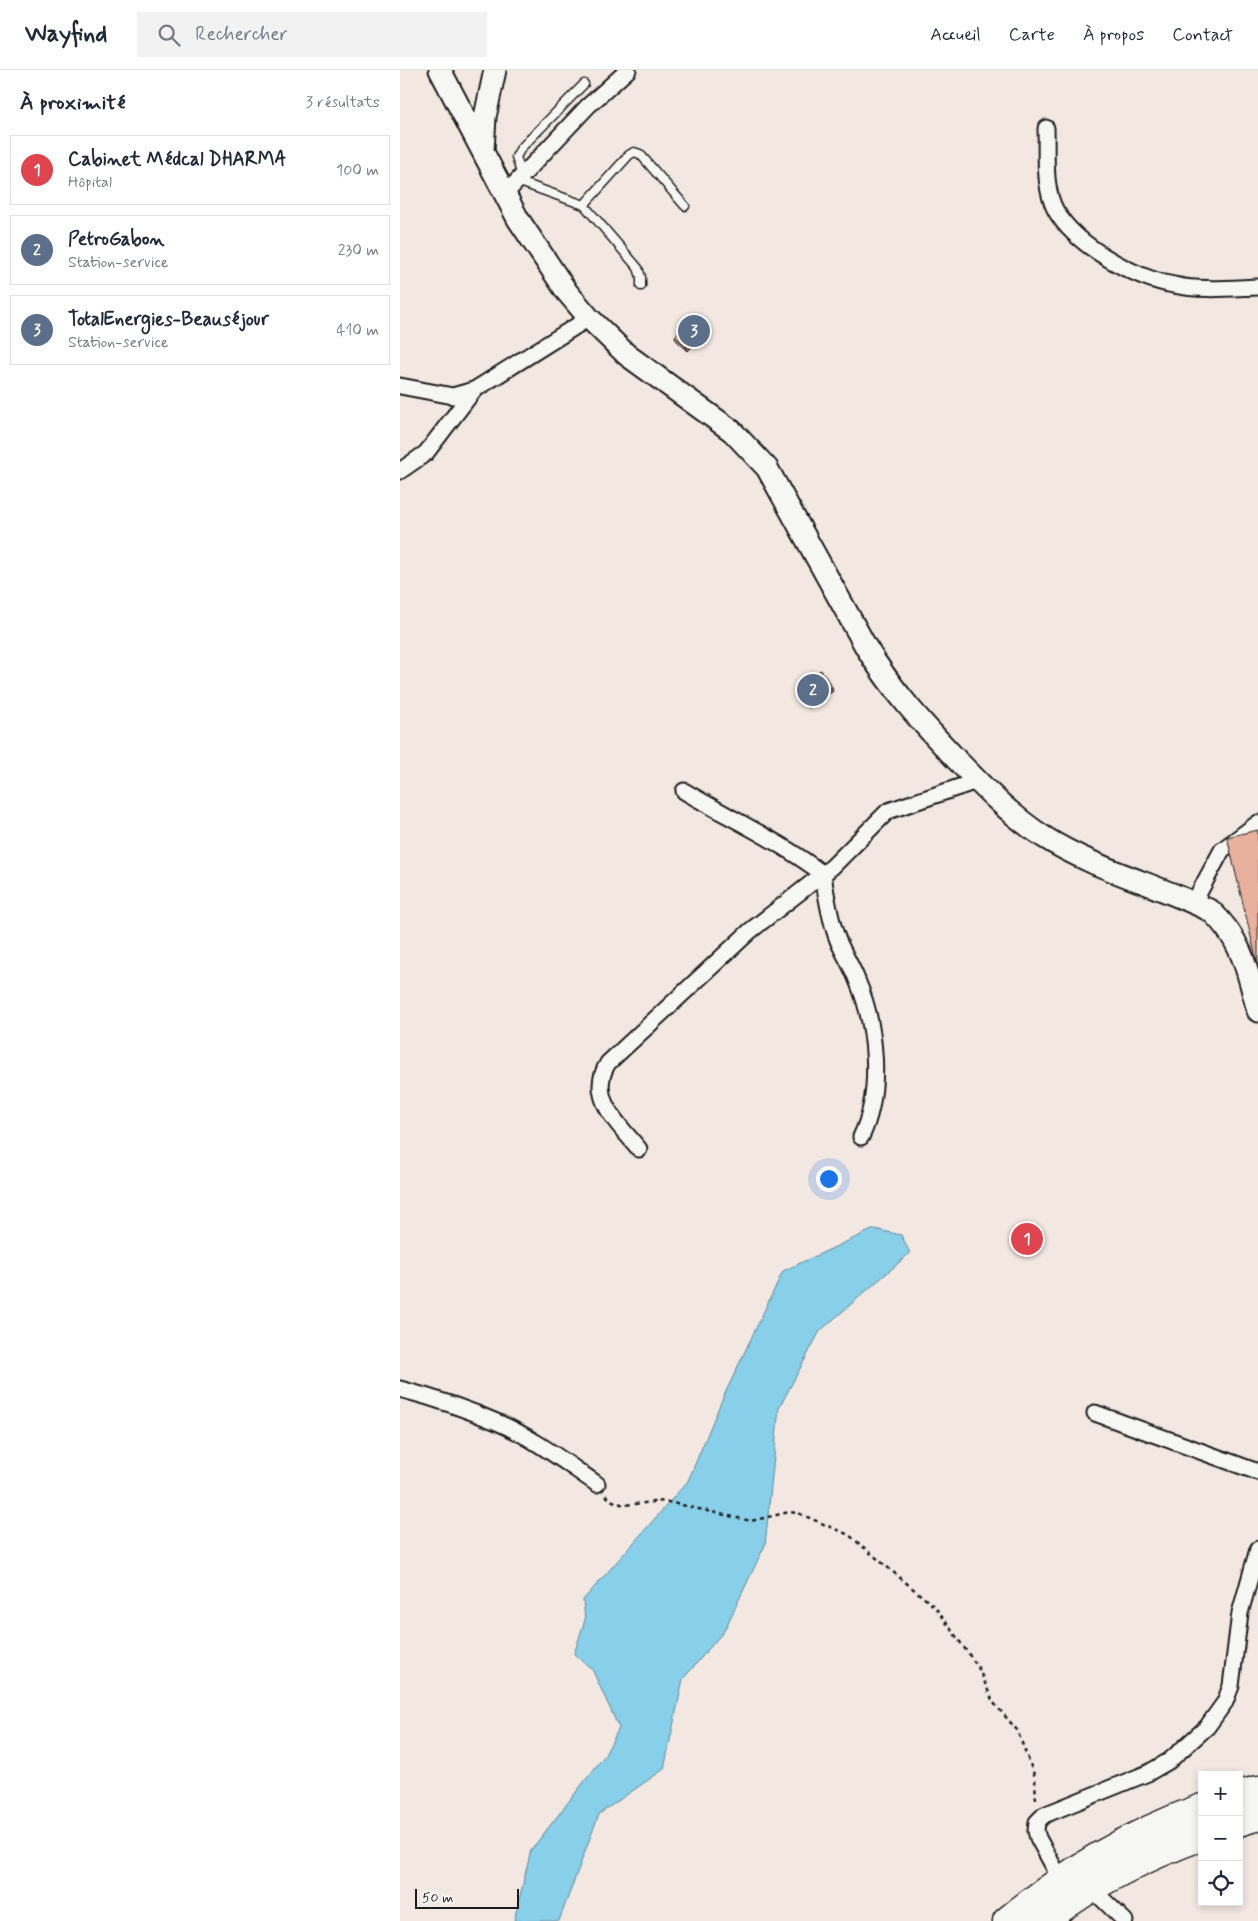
<!DOCTYPE html>
<html lang="fr">
<meta charset="utf-8">
<style>
body{margin:0;font-family:Mynerve,sans-serif;background:#f2f2f3;color:#1f2937}
.controls{position:absolute;right:15px;bottom:15px;display:grid;overflow:hidden;border-radius:0px;box-shadow:0 2px 8px #0003}
.controls button{width:45px;height:45px;display:grid;place-items:center;padding:0;border:0;border-bottom:1px solid #e0e1e3;background:#fff;color:#1f2937;font:25px sans-serif}
.scale{position:absolute;left:15px;bottom:12px;width:104px;box-sizing:border-box;padding-left:5px;border:2px solid #1c1c1c;border-top:0;font-size:14px;line-height:18px;white-space:nowrap;color:#1c1c1c;-webkit-text-stroke:4px #f6f6f2;paint-order:stroke}
.you{position:absolute;left:428px;top:1108px;width:18px;height:18px;margin:-12px;border:4px solid #fff;border-radius:50%;background:#1a73e8;box-shadow:0 0 0 8px #1a73e833}
.badge{display:grid;place-items:center;width:32px;height:32px;border-radius:50%;background:#1a73e8;color:#fff;font-size:16px;font-weight:700}
.pin{position:absolute;translate:-50% -50%;border:2px solid #fff;box-shadow:0 1px 5px #0006}
.list{margin:0;padding:0;list-style:none}
h2{display:flex;justify-content:space-between;align-items:center;height:65px;margin:0;padding:0 20px;font-size:21px}
h2 small{font-size:16px;font-weight:400;color:#747a83}
.list li{display:grid;grid-template-columns:32px 1fr auto;gap:15px;align-items:center;box-sizing:border-box;height:70px;margin:0 10px 10px;padding:0 10px;border:1px solid #e0e1e3;border-radius:0px}
.list b{display:block;font-size:19px;white-space:nowrap}
.list p{margin:0;font-size:16px;white-space:nowrap;color:#747a83}
.list em{font-size:16px;font-style:normal;color:#747a83}
.icon{flex:none;width:28px;height:28px;fill:none;stroke:currentColor;stroke-width:2;stroke-linecap:round;stroke-linejoin:round}
.map{position:relative;flex:none;width:858px;height:1851px;overflow:hidden}
header{display:flex;align-items:center;gap:30px;box-sizing:border-box;height:70px;padding:0 25px;background:#fff;border-bottom:1px solid #e0e1e3}
header strong{font-size:24px}
nav{display:flex;gap:28px;margin-inline-start:auto;font-size:18px}
.search{width:350px;height:45px;background:#f2f2f3;display:flex;align-items:center;gap:12px;box-sizing:border-box;padding:0 18px;border-radius:0px;color:#747a83;font-size:19px}
main{display:flex}
aside{flex:1;background:#fff}
.map>svg:first-child{display:block}
.water{fill:#88cfe9;stroke:#5d8797}
.lines{fill:none;stroke-linecap:round;stroke-linejoin:round}
.lane-casing{stroke:#1c1c1c;stroke-width:11}
.street-casing{stroke:#1c1c1c;stroke-width:19}
.secondary-casing{stroke:#1c1c1c;stroke-width:25}
.highway-casing{stroke:#1c1c1c;stroke-width:31}
.path{stroke:#1c1c1c;stroke-width:2.5;stroke-dasharray:4 4;stroke-linecap:butt}
.lane{stroke:#f6f6f2;stroke-width:8}
.street{stroke:#f6f6f2;stroke-width:15}
.secondary{stroke:#f6f6f2;stroke-width:21}
.highway{stroke:#f6f6f2;stroke-width:28}
.wall{fill:#c89888;stroke:#1c1c1c}
.shaded-wall{fill:#a27c6f;stroke:#1c1c1c}
.building{fill:#e8b19e;stroke:#1c1c1c}
</style>
<header>
<strong>Wayfind</strong>
<div class="search"><svg class="icon" aria-label="search" viewBox="0 0 24 24"><circle cx="10" cy="10" r="6"/><path d="M15 15l6 6"/></svg>Rechercher</div>
<nav><a>Accueil</a><a>Carte</a><a>À propos</a><a>Contact</a></nav>
</header>
<main>
<aside>
<h2>À proximité<small>3 résultats</small></h2>
<ul class="list">
<li><span class="badge" style="background:#e0444e">1</span><div><b>Cabinet Médcal DHARMA</b><p>Hôpital</p></div><em>100 m</em></li>
<li><span class="badge" style="background:#5c6f8a">2</span><div><b>PetroGabon</b><p>Station-service</p></div><em>230 m</em></li>
<li><span class="badge" style="background:#5c6f8a">3</span><div><b>TotalEnergies-Beauséjour</b><p>Station-service</p></div><em>410 m</em></li>
</ul>
</aside>
<div class="map">
<svg width="858" height="1851" viewBox="0 0 858 1851">
<rect width="100%" height="100%" fill="#f3e8e1"/>
<filter id="ink" filterUnits="userSpaceOnUse"><feTurbulence type="fractalNoise" baseFrequency=".02" numOctaves="2"/><feDisplacementMap in="SourceGraphic" scale="10" xChannelSelector="R" yChannelSelector="G"/><feConvolveMatrix kernelMatrix="1 2 1 2 8 2 1 2 1" color-interpolation-filters="sRGB"/></filter>
<g filter="url(#ink)">
<path class="water" d="M 474,1159 L 501,1165 L 510,1183 L 420,1261 L 379,1338 L 365,1475 L 324,1561 L 283,1609 L 264,1699 L 199,1744 L 159,1851 L 114,1851 L 131,1780 L 205,1685 L 219,1658 L 192,1599 L 174,1584 L 185,1550 L 183,1530 L 288,1411 L 321,1332 L 383,1201 Z"/>
<g class="lines">
<defs>
<g id="lane">
<path d="M 122,106 L 116,87 L 121,78 L 184,14"/>
<path d="M 117,111 L 184,135 L 238,198 L 241,207 L 241,216"/>
<path d="M 184,135 L 229,85 L 234,82 L 240,84 L 285,136"/>
</g>
<g id="street">
<path d="M 646,58 C 647,83 643,118 656,141 C 676,176 735,208 774,215 C 800,221 831,218 858,217"/>
<path d="M 105,124 L 188,36 L 228,0"/>
<path d="M 0,316 L 53,326 L 74,320"/>
<path d="M 0,401 L 26,383 L 74,320 L 189,248"/>
<path d="M 284,721 C 331,749 380,771 423,804 C 426,825 429,845 436,865 C 441,880 451,894 457,910 C 476,954 483,1022 461,1067"/>
<path d="M 794,832 L 822,780 L 858,753"/>
<path d="M 239,1079 C 218,1053 187,1027 208,993 L 350,861 L 432,797 L 488,741 L 577,711"/>
<path d="M 0,1319 C 34,1328 67,1339 99,1353 C 134,1368 166,1393 197,1414"/>
<path d="M 695,1343 L 858,1402"/>
<path d="M 661,1810 L 638,1768 L 636,1761 L 637,1752 L 644,1745 L 748,1703 L 769,1691 L 807,1657 L 825,1632 L 831,1616 L 840,1543 L 858,1479"/>
<path d="M 690,1817 L 725,1851"/>
</g>
<g id="secondary">
<path d="M 40,0 L 118,149 L 167,222 L 189,248 L 227,285 L 332,361 L 367,398 L 466,577 C 491,619 522,653 556,689 C 583,717 611,746 644,767 C 696,800 757,814 811,841 C 843,871 847,900 858,941"/>
<path d="M 83,81 L 85,47 L 95,0"/>
</g>
<g id="highway">
<path d="M 839,1725 L 858,1720"/>
<path d="M 839,1752 L 858,1746"/>
<path d="M 607,1851 C 668,1801 728,1765 802,1738"/>
<path d="M 644,1851 C 692,1813 744,1787 802,1766"/>
</g>
</defs>
<use href="#lane" class="lane-casing"/>
<use href="#street" class="street-casing"/>
<use href="#secondary" class="secondary-casing"/>
<use href="#highway" class="highway-casing"/>
<path class="path" d="M 206,1425 L 210,1430 L 224,1435 L 264,1431 L 351,1451 L 389,1442 L 398,1443 L 449,1465 L 535,1537 L 578,1597 L 593,1632 L 617,1660 L 635,1707 L 636,1733"/>
<use href="#lane" class="lane"/>
<use href="#street" class="street"/>
<use href="#secondary" class="secondary"/>
<use href="#highway" class="highway"/>
</g>
<g class="wall">
<path d="M 309,257 L 288,281 L 276,270 L 275,266 Z"/>
<path d="M 395,616 L 433,621 L 408,638 L 397,620 Z"/>
</g>
<g class="shaded-wall">
<path d="M 308,253 L 309,257 L 288,281 L 286,277 Z"/>
<path d="M 432,617 L 433,621 L 408,638 L 406,634 Z"/>
</g>
<g class="building">
<path d="M 297,243 L 308,253 L 286,277 L 275,266 Z"/>
<path d="M 421,600 L 432,617 L 406,634 L 395,616 Z"/>
<path d="M 858,760 L 858,896 L 827,767 Z"/>
</g>
</g>
</svg>
<div class="controls">
<button>+</button>
<button>−</button>
<button><svg class="icon" aria-label="locate" viewBox="0 0 24 24"><circle cx="12" cy="12" r="6"/><path d="M12 2v4M12 18v4M2 12h4M18 12h4"/></svg></button>
</div>
<div class="scale">50 m</div>
<div class="you"></div>
<div class="pin badge" style="left:627px;top:1169px;background:#e0444e">1</div>
<div class="pin badge" style="left:413px;top:620px;background:#5c6f8a">2</div>
<div class="pin badge" style="left:294px;top:261px;background:#5c6f8a">3</div>
</div>
</main>
